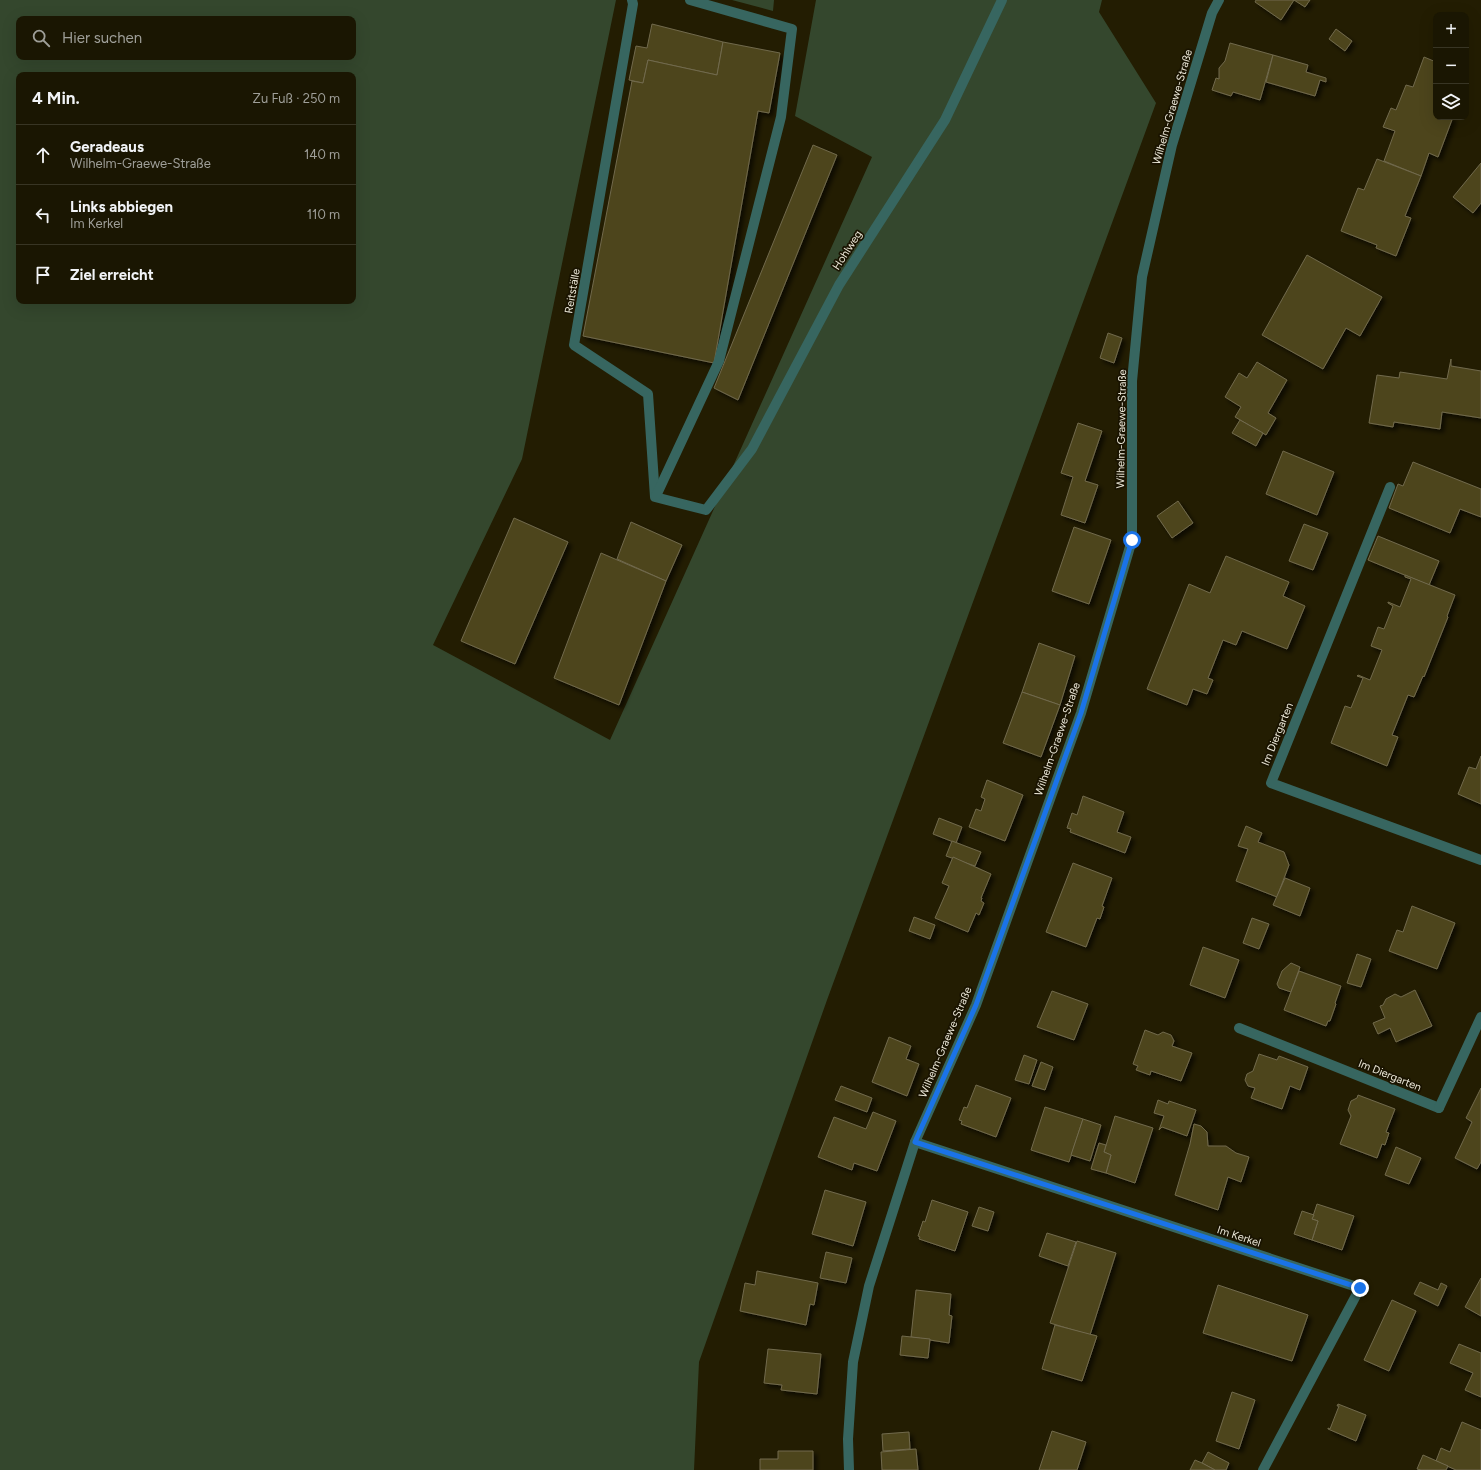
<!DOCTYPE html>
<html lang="de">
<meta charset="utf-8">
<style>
body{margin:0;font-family:Figtree,sans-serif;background:#272311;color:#f1f3f6}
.controls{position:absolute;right:12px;top:12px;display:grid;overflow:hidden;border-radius:8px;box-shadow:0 4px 16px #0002}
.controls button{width:36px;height:36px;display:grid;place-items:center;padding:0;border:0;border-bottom:1px solid #383524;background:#1a1602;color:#f1f3f6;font:20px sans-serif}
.stop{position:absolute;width:12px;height:12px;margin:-9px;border:3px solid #1a73e8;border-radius:50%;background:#fff}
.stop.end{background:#1a73e8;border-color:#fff;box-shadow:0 1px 4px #0008}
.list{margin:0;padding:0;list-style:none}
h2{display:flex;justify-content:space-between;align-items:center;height:52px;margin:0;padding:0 16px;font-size:17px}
h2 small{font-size:13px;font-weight:400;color:#9f9f99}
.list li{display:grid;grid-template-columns:26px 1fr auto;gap:12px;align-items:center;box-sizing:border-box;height:60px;padding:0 16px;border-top:1px solid #383524}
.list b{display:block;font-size:15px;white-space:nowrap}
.list p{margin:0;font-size:13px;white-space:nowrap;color:#9f9f99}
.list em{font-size:13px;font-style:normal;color:#9f9f99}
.icon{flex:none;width:22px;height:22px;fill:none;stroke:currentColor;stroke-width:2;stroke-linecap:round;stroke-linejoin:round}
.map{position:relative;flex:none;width:1481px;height:1470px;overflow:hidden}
.search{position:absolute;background:#1a1602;box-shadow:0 4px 16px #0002;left:16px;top:16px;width:340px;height:44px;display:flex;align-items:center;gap:10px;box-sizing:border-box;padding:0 14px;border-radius:8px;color:#9f9f99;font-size:15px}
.panel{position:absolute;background:#1a1602;box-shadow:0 4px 16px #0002;left:16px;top:72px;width:340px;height:232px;border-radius:8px}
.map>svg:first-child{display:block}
.green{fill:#34472d;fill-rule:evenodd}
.building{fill:#4d441e;stroke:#716a4c;filter:url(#shadow)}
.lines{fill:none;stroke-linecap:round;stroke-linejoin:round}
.service{stroke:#376660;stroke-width:10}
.minor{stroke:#376660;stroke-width:10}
.route{stroke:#1a73e8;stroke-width:5}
.labels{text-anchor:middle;stroke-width:3.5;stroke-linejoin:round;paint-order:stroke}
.street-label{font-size:11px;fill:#ede9d9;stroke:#191300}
</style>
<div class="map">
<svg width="1481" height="1470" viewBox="0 0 1481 1470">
<defs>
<filter id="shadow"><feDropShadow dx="3.5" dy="3.5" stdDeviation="2" flood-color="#0009"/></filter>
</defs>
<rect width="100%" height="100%" fill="#231d02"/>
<g class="green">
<path d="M 0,0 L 616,0 L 522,459 L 433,645 L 610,740 L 872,157 L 795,116 L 816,0 L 1102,0 L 1099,12 L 1156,103 L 827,1000 L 699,1362 L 694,1470 L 0,1470 ZM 19,19 L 353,19 L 353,57 L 19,57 ZM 19,75 L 353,75 L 353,301 L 19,301 Z"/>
<path d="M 732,0 L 774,0 L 773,11 Z"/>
</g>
<g class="building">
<path d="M 1256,0 L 1294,0 L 1281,20 L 1255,2 Z"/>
<path d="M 1294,0 L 1310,0 L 1305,7 Z"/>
<path d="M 652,24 L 723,42 L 717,75 L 648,60 L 643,83 L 629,80 L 636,46 L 647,48 Z"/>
<path d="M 1336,29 L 1352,41 L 1345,51 L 1329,39 Z"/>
<path d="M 723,42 L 780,53 L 769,113 L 758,111 L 714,363 L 583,336 L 632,81 L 643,83 L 648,60 L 717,75 Z"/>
<path d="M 1230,43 L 1273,55 L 1260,100 L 1233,92 L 1231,96 L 1212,90 L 1216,78 L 1219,79 L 1219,68 L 1225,61 Z"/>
<path d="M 1273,55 L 1308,65 L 1306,72 L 1326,78 L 1326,82 L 1320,80 L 1315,96 L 1266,82 Z"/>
<path d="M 1424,57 L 1436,62 L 1436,117 L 1453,117 L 1438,157 L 1429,153 L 1421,176 L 1384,161 L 1395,131 L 1383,127 L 1391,108 L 1396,110 L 1406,85 L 1413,87 Z"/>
<path d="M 813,145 L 837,155 L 738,400 L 714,388 Z"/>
<path d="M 1377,159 L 1421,176 L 1405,216 L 1411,218 L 1396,256 L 1376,248 L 1377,245 L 1341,231 L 1358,188 L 1364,190 Z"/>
<path d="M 1481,163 L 1481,203 L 1473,213 L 1453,197 Z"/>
<path d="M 1307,255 L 1382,297 L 1360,336 L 1346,328 L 1323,369 L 1262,335 Z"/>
<path d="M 1108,333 L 1122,338 L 1114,363 L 1100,358 Z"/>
<path d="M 1451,359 L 1451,366 L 1481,371 L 1481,418 L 1442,412 L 1440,429 L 1394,422 L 1393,427 L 1369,423 L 1377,375 L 1399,378 L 1400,372 L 1447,379 Z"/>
<path d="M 1257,362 L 1287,380 L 1268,413 L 1276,418 L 1266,435 L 1235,417 L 1241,407 L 1225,397 L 1239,373 L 1247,378 Z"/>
<path d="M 1240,420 L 1263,433 L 1256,446 L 1232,433 Z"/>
<path d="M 1078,423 L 1102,431 L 1085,481 L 1098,485 L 1085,523 L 1061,515 L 1073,477 L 1061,473 Z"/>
<path d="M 1283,451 L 1334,472 L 1317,515 L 1266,494 Z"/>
<path d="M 1413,462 L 1481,489 L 1481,517 L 1460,509 L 1450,533 L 1389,508 L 1398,484 L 1403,486 Z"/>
<path d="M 1178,501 L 1193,523 L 1172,538 L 1157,516 Z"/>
<path d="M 514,518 L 568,542 L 515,664 L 461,641 Z"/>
<path d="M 631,522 L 682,545 L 666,581 L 617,559 Z"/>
<path d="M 1304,524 L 1328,533 L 1313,570 L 1289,561 Z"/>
<path d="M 1074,527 L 1111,540 L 1089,604 L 1052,591 Z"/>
<path d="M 1378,536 L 1439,561 L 1429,585 L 1368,560 Z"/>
<path d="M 601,553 L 666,581 L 619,705 L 554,678 Z"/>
<path d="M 1226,556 L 1289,582 L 1283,596 L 1305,606 L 1287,649 L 1242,631 L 1236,645 L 1223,640 L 1208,678 L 1213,680 L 1207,694 L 1193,689 L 1187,705 L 1147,689 L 1189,584 L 1210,593 Z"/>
<path d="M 1405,575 L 1455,595 L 1447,616 L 1448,617 L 1424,677 L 1423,676 L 1414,697 L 1408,695 L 1392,735 L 1398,737 L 1387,766 L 1331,743 L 1345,706 L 1351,708 L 1363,678 L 1357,676 L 1358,675 L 1370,680 L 1382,650 L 1371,646 L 1378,627 L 1384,629 L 1393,606 L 1388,603 L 1388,602 L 1400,607 L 1411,579 L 1405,577 Z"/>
<path d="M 1039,643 L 1075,656 L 1060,705 L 1022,692 Z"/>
<path d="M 1022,692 L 1060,705 L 1041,757 L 1003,743 Z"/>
<path d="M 1481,756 L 1481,804 L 1458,794 L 1469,767 L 1476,769 Z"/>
<path d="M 987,780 L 1023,795 L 1005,841 L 969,827 L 976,809 L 981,811 L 985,799 L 981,797 Z"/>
<path d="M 1083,796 L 1124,812 L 1117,832 L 1131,837 L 1125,853 L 1070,832 L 1071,829 L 1067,828 L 1072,813 L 1077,815 Z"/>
<path d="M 939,818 L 962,827 L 956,843 L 933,834 Z"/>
<path d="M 1246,826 L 1262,833 L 1258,842 L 1284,852 L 1289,865 L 1277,897 L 1236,881 L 1248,849 L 1238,846 Z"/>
<path d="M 952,841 L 981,852 L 975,866 L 946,856 Z"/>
<path d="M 953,857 L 991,874 L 981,898 L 982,898 L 981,901 L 984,903 L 979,915 L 976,913 L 968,932 L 935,918 L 949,886 L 942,883 Z"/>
<path d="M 1073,863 L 1112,878 L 1102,906 L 1104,907 L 1100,919 L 1097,918 L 1086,947 L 1046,932 Z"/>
<path d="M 1285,878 L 1310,888 L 1300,916 L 1273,905 Z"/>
<path d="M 1412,906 L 1455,923 L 1437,969 L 1389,951 L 1397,930 L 1403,932 Z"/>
<path d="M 914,917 L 935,925 L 930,939 L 909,931 Z"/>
<path d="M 1252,918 L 1269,924 L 1259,949 L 1243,943 Z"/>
<path d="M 1203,947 L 1239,960 L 1225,998 L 1190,985 Z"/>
<path d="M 1357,954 L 1371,959 L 1361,987 L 1347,983 Z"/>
<path d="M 1291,963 L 1300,967 L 1291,992 L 1279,988 L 1277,984 L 1282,971 Z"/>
<path d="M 1299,971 L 1341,986 L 1335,1003 L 1336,1004 L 1330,1021 L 1328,1021 L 1326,1026 L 1284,1010 Z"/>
<path d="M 1415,990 L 1432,1026 L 1396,1042 L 1390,1028 L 1378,1034 L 1373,1023 L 1385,1018 L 1380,1006 L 1383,1005 L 1386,999 L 1395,994 L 1401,997 Z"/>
<path d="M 1052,991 L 1088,1004 L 1074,1040 L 1037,1027 Z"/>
<path d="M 1145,1030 L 1158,1035 L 1163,1032 L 1171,1035 L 1174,1041 L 1172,1046 L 1192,1053 L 1181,1081 L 1151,1071 L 1150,1075 L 1136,1070 L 1138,1066 L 1133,1064 Z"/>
<path d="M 889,1037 L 911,1046 L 906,1059 L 919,1064 L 907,1096 L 872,1082 Z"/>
<path d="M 1259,1054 L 1277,1060 L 1279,1056 L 1308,1067 L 1300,1090 L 1290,1086 L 1282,1109 L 1251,1098 L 1255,1088 L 1248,1086 L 1245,1080 L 1247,1074 L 1253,1071 Z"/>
<path d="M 1024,1055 L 1037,1060 L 1029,1084 L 1015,1080 Z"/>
<path d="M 1041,1062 L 1053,1067 L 1045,1090 L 1032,1086 Z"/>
<path d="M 976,1085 L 1011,1098 L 996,1137 L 961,1124 L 962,1121 L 959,1120 L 964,1107 L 967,1108 Z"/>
<path d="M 841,1086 L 872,1098 L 867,1112 L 835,1100 Z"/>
<path d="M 1481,1088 L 1481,1162 L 1477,1169 L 1455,1158 L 1472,1122 L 1466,1118 Z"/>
<path d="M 1358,1095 L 1395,1109 L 1386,1132 L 1389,1133 L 1385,1145 L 1382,1144 L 1377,1158 L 1340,1144 L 1351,1116 L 1348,1110 L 1351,1101 L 1357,1098 Z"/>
<path d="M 1158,1100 L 1168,1104 L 1169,1101 L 1196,1110 L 1187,1136 L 1162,1127 L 1159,1130 L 1164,1116 L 1154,1113 Z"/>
<path d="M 1045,1107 L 1083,1119 L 1069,1162 L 1031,1150 Z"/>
<path d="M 873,1112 L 896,1121 L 877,1171 L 854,1163 L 852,1170 L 818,1157 L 834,1117 L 866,1129 Z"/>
<path d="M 1115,1116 L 1153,1128 L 1135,1183 L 1106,1173 L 1111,1155 L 1104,1152 Z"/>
<path d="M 1083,1119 L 1101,1125 L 1090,1161 L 1071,1155 Z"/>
<path d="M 1194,1124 L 1201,1126 L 1207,1132 L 1208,1146 L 1226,1146 L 1236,1153 L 1249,1157 L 1241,1182 L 1228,1177 L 1218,1210 L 1175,1195 L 1190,1144 Z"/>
<path d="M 1099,1143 L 1106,1145 L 1104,1152 L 1111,1155 L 1106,1173 L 1091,1169 Z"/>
<path d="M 1396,1147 L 1421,1158 L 1409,1184 L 1385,1175 Z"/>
<path d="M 825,1190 L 866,1202 L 853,1246 L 812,1234 Z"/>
<path d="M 932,1200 L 968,1212 L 955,1251 L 919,1239 L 920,1237 L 918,1236 L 923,1221 L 925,1222 Z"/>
<path d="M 1317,1204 L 1354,1216 L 1342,1250 L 1312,1240 L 1318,1221 L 1312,1219 Z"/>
<path d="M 979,1207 L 994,1212 L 988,1231 L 972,1226 Z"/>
<path d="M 1302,1211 L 1314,1215 L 1312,1219 L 1318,1221 L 1312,1240 L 1294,1234 Z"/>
<path d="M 1047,1233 L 1076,1242 L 1068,1266 L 1039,1256 Z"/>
<path d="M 1077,1241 L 1116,1253 L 1090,1335 L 1050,1323 Z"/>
<path d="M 826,1252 L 852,1258 L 846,1283 L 820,1278 Z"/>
<path d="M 757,1271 L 818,1283 L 814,1305 L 810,1304 L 806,1325 L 740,1311 L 745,1283 L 755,1285 Z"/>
<path d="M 1481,1278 L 1481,1316 L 1465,1307 Z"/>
<path d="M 1420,1282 L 1438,1290 L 1441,1283 L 1447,1286 L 1438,1306 L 1414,1294 Z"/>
<path d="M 1218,1285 L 1308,1315 L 1292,1361 L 1203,1333 Z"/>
<path d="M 916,1290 L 951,1294 L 949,1315 L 952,1316 L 949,1343 L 911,1337 Z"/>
<path d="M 1392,1300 L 1416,1311 L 1389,1371 L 1364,1360 Z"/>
<path d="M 1055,1325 L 1097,1336 L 1082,1381 L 1042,1369 Z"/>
<path d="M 902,1336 L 930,1339 L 928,1358 L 900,1355 Z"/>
<path d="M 1459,1344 L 1481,1353 L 1481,1397 L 1465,1390 L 1473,1373 L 1450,1363 Z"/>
<path d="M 768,1349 L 821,1354 L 817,1394 L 781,1390 L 782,1385 L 764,1383 Z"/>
<path d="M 1232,1392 L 1255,1400 L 1239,1449 L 1216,1441 Z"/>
<path d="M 1338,1404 L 1366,1415 L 1356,1441 L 1328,1429 L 1328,1428 L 1330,1429 L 1339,1406 L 1337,1406 Z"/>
<path d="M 1462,1422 L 1481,1430 L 1481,1470 L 1456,1470 L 1436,1461 L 1441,1448 L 1450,1452 Z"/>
<path d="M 1052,1431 L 1086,1442 L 1077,1470 L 1039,1470 Z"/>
<path d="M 909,1432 L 910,1449 L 883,1451 L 882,1434 Z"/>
<path d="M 916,1449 L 918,1470 L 882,1470 L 881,1452 Z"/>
<path d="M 778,1451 L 813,1451 L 813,1470 L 760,1470 L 760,1459 L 778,1459 Z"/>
<path d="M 1208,1452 L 1229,1463 L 1226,1470 L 1215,1470 L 1202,1463 Z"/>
<path d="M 1423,1455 L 1448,1466 L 1446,1470 L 1421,1470 L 1417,1469 Z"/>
<path d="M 1195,1460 L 1202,1463 L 1215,1470 L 1190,1470 Z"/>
</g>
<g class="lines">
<path class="service" d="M 1239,1028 L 1439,1108"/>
<g class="minor">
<path d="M 632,0 L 633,4 L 574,345 L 648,394 L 655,497 L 706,510 L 752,449 L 839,285 L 945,120 L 1002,0"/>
<path d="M 1390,487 L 1271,783 L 1481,860"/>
<path d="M 656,496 L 719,361 L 781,117 L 792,29 L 690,0"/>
<path d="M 1439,1108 L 1481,1017"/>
<path d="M 915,1142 L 1360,1288 L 1263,1470"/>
<path d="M 849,1470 L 848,1439 L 853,1362 L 869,1286 L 915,1142 L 976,1005 L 1081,713 L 1132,540 L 1132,381 L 1142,277 L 1172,145 L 1212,13 L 1219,0"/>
</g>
</g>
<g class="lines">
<path class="route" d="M 1132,540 L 1081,713 L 976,1005 L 915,1142 L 1360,1288"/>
</g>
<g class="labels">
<g class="street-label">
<text transform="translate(1172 107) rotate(-74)" y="4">Wilhelm-Graewe-Straße</text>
<text transform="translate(847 250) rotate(-57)" y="4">Hohlweg</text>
<text transform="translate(572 291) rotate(-80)" y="4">Reitställe</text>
<text transform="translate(1121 429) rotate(-89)" y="4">Wilhelm-Graewe-Straße</text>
<text transform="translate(1277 734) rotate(-68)" y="4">Im Diergarten</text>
<text transform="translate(1057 739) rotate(-71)" y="4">Wilhelm-Graewe-Straße</text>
<text transform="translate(945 1042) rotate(-67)" y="4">Wilhelm-Graewe-Straße</text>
<text transform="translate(1390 1075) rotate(22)" y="4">Im Diergarten</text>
<text transform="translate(1239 1236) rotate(18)" y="4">Im Kerkel</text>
</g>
</g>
</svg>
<div class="controls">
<button>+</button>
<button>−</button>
<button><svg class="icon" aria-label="layers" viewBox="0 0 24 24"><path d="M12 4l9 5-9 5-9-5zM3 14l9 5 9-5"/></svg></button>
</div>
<div class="stop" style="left:1132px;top:540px"></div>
<div class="stop end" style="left:1360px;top:1288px"></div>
<div class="search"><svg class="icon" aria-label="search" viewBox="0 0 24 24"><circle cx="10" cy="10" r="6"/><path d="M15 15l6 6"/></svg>Hier suchen</div>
<section class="panel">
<h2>4 Min.<small>Zu Fuß · 250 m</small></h2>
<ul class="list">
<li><svg class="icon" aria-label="ahead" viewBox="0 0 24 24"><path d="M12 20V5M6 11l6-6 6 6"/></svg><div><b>Geradeaus</b><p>Wilhelm-Graewe-Straße</p></div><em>140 m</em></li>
<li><svg class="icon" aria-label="left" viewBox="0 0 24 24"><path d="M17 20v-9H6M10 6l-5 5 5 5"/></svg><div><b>Links abbiegen</b><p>Im Kerkel</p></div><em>110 m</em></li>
<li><svg class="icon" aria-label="arrive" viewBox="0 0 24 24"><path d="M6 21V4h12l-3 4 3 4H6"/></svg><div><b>Ziel erreicht</b></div></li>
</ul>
</section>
</div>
